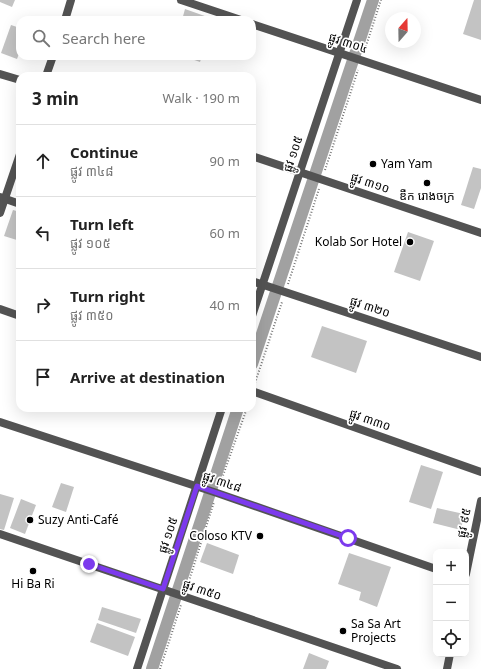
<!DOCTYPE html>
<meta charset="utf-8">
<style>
body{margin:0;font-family:"Noto Sans","Noto Sans Khmer",sans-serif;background:#f6f6f6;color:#222}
.controls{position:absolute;right:12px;bottom:12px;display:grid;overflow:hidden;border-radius:8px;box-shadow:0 4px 16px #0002}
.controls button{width:36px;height:36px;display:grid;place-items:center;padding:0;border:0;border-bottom:1px solid #e0e0e0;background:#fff;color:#222;font:20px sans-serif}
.compass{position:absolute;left:385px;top:12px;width:36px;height:36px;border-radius:50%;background:#fff;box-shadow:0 4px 16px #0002;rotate:20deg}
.stop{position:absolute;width:12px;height:12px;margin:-9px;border:3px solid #7c3aed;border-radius:50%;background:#fff}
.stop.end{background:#7c3aed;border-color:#fff;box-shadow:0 1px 4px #0008}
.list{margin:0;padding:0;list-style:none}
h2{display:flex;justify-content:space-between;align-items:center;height:52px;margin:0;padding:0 16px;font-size:17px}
h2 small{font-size:13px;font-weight:400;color:#767676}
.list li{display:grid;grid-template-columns:26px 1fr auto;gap:12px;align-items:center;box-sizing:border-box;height:72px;padding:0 16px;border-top:1px solid #e0e0e0}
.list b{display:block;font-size:15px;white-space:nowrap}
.list p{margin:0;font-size:13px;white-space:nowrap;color:#767676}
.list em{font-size:13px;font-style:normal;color:#767676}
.icon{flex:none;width:22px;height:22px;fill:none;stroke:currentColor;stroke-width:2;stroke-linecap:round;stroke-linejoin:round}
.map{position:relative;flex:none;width:481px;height:669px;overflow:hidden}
.search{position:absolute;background:#fff;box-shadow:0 4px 16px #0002;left:16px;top:16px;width:240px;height:44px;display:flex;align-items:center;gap:10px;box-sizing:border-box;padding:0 14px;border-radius:12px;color:#767676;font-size:15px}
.panel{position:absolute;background:#fff;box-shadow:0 4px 16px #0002;left:16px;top:72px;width:240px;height:340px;border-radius:12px}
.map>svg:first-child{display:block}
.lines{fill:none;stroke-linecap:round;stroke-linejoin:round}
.canal{stroke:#a1a1a1;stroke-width:12}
.building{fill:#c3c3c3}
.path{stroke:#757575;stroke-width:2;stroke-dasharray:1 2;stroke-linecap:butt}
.minor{stroke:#535353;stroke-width:8}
.tertiary{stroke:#535353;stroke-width:8}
.route{stroke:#7c3aed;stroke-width:5}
.poi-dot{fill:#000;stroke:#fff;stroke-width:1.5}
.labels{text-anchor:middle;stroke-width:3.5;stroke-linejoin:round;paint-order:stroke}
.street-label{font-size:12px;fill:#000;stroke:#fff}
.poi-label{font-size:12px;fill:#000;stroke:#fff;text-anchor:start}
</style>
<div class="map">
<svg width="481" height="669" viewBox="0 0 481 669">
<rect width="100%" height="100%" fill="#fff"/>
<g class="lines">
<g class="canal">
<path d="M 252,364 L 373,0"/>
<path d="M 152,669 L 238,408"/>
</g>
</g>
<g class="building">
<path d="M 0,0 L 15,0 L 12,7 L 0,2 Z"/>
<path d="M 474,0 L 481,0 L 481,40 L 463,34 Z"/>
<path d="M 185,9 L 216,20 L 182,20 Z"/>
<path d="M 11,25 L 20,28 L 20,51 L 17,59 L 1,53 Z"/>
<path d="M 183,56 L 202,56 L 200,62 Z"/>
<path d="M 473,167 L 481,169 L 481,188 L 474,209 L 461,205 Z"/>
<path d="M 13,210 L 20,212 L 20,241 L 4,236 Z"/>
<path d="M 408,232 L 434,241 L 420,281 L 394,272 Z"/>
<path d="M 322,326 L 367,341 L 356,373 L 311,357 Z"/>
<path d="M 421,465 L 443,472 L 431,509 L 409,502 Z"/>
<path d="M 61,483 L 74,487 L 66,512 L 52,507 Z"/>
<path d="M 0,494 L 14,498 L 4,530 L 0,529 Z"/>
<path d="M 21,499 L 36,505 L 25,534 L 10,528 Z"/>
<path d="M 437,508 L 464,514 L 461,530 L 433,523 Z"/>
<path d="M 207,543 L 239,555 L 233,574 L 200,562 Z"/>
<path d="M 349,553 L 391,567 L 377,607 L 359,600 L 361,592 L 338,584 Z"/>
<path d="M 102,607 L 141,619 L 136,633 L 98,620 Z"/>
<path d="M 97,623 L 135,637 L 128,656 L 90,642 Z"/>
<path d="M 309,653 L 329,661 L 326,669 L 303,669 Z"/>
</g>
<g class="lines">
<g class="path">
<path d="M 364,52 L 381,0"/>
<path d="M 325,170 L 358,70"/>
<path d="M 288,284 L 319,189"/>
<path d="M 255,383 L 282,302"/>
<path d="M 220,484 L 247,408"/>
<path d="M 187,587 L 214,502"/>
<path d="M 160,669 L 181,605"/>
</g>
<g class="minor">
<path d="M 181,0 L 241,20"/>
<path d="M 65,20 L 71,0"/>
<path d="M 252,24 L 481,100"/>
<path d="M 46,76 L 53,56"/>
<path d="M 0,197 L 20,204"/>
<path d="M 0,213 L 20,154"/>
<path d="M 252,281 L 481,357"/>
<path d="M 0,309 L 20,316"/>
<path d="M 252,391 L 481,472"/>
<path d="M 0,422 L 217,493 L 436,569"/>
<path d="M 0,534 L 397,669"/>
<path d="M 466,574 L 481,501"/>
<path d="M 447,669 L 450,654"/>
</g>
<g class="tertiary">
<path d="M 0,74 L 20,80"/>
<path d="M 252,156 L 481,233"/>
<path d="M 252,316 L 357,0"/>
<path d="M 137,669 L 222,408"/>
</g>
</g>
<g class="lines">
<path class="route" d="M 89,564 L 163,589 L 197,486 L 348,538"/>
</g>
<g class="poi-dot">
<circle cx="373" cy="164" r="4"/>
<circle cx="427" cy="183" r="4"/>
<circle cx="410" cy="242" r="4"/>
<circle cx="30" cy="520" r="4"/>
<circle cx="260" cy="536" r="4"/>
<circle cx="33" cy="571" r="4"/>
<circle cx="343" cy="631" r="4"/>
</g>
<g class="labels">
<g class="street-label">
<text transform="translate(348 43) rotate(18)" y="4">ផ្លូវ ៣០៤</text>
<text transform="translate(293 154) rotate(-72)" y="4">ផ្លូវ ១០៥</text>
<text transform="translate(370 183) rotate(18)" y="4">ផ្លូវ ៣១០</text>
<text transform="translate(370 307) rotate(18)" y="4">ផ្លូវ ៣២០</text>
<text transform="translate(370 420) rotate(19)" y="4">ផ្លូវ ៣៣០</text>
<text transform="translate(222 482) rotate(19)" y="4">ផ្លូវ ៣៤៨</text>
<text transform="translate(464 523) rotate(-79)" y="4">ផ្លូវ ៩៥</text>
<text transform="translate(168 535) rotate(-72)" y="4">ផ្លូវ ១០៥</text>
<text transform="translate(202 590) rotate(19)" y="4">ផ្លូវ ៣៥០</text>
</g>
<g class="poi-label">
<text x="381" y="168">Yam Yam</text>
<text x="427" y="200" text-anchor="middle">ឌឹក រោងចក្រ</text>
<text x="402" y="246" text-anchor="end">Kolab Sor Hotel</text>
<text x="38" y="524">Suzy Anti-Café</text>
<text x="252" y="540" text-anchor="end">Coloso KTV</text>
<text x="33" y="588" text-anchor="middle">Hi Ba Ri</text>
<text x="351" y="628">Sa Sa Art<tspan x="351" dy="14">Projects</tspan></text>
</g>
</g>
</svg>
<div class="controls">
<button>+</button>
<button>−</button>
<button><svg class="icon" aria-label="locate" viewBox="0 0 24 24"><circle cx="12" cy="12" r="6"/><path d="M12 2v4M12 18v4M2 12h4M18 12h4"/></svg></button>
</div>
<svg class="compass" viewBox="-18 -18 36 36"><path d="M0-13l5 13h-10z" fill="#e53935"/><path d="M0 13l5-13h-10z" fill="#767676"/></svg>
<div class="stop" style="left:348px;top:538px"></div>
<div class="stop end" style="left:89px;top:564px"></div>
<div class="search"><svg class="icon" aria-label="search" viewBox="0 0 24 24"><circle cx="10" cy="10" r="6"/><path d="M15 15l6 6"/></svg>Search here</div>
<section class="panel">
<h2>3 min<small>Walk · 190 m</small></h2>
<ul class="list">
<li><svg class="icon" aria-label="ahead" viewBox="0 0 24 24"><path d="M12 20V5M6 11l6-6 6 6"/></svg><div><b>Continue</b><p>ផ្លូវ ៣៤៨</p></div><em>90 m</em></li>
<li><svg class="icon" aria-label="left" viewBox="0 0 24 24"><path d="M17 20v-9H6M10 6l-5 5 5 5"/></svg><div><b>Turn left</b><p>ផ្លូវ ១០៥</p></div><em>60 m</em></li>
<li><svg class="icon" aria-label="right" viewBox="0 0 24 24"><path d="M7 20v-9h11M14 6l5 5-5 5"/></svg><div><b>Turn right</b><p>ផ្លូវ ៣៥០</p></div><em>40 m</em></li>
<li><svg class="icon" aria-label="arrive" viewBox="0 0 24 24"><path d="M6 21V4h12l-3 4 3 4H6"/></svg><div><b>Arrive at destination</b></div></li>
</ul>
</section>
</div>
